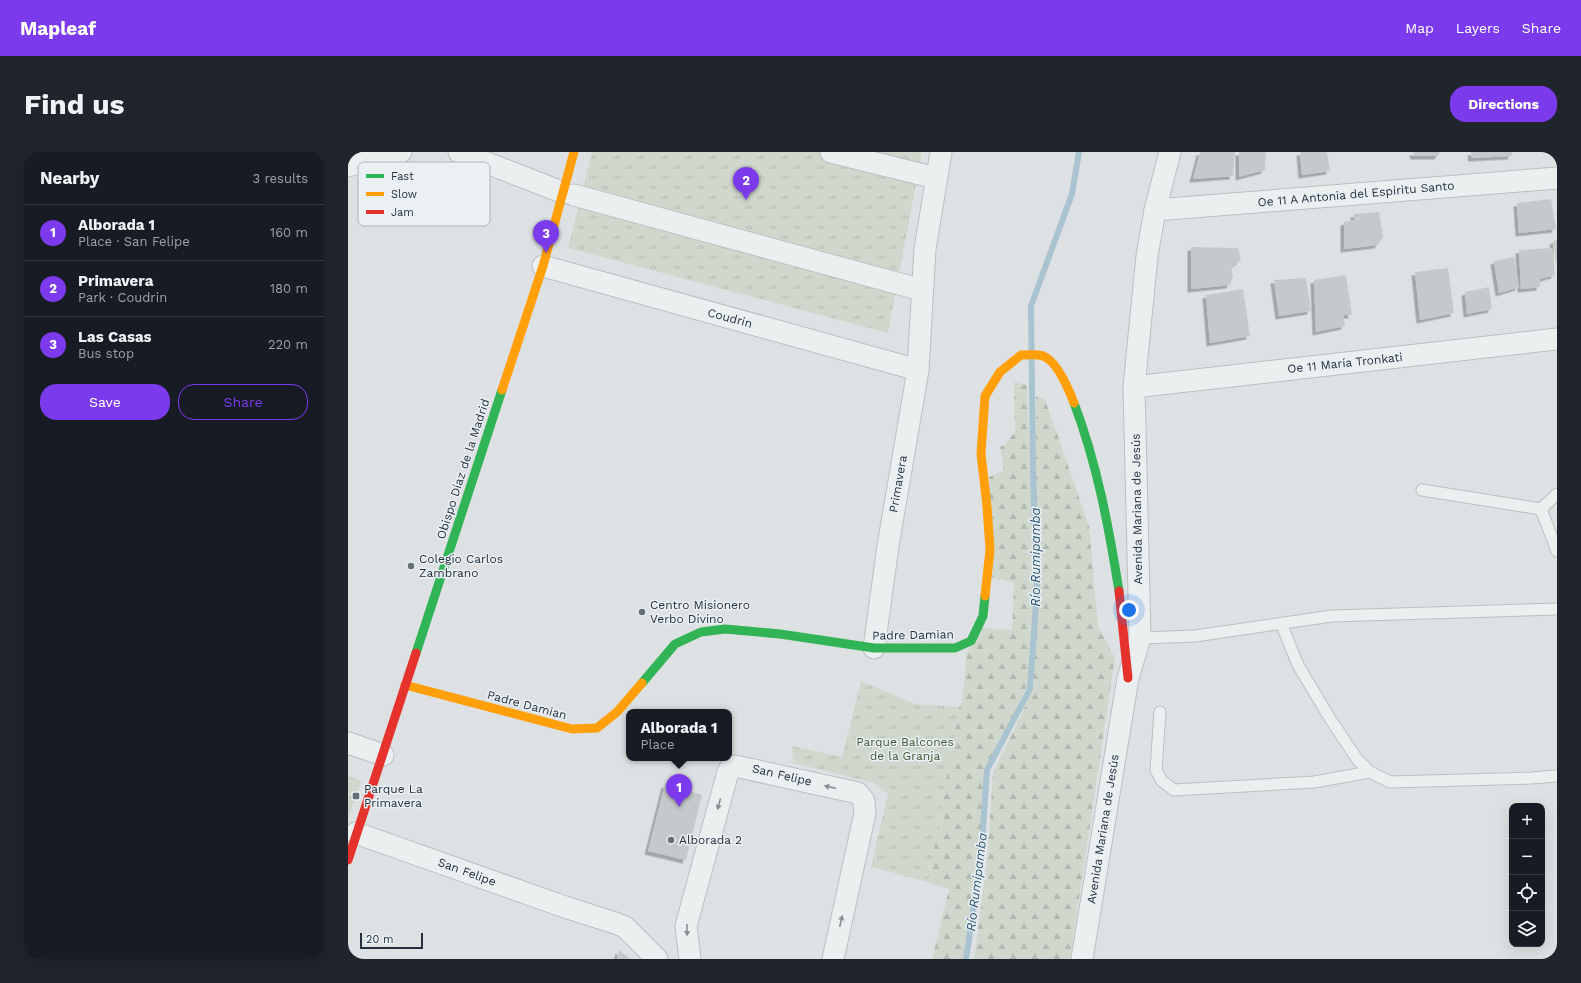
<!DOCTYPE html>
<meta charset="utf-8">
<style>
body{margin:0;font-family:"Work Sans",sans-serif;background:#20242c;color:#f1f3f6}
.controls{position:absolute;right:12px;bottom:12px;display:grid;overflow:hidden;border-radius:8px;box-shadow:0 4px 16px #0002}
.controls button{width:36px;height:36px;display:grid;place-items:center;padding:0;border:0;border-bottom:1px solid #363941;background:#171b24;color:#f1f3f6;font:20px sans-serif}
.scale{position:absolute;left:12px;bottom:10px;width:63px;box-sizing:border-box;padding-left:4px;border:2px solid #24313c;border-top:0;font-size:11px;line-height:14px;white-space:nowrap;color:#24313c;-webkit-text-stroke:3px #eaf0f4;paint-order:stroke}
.you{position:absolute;left:781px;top:458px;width:14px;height:14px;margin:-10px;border:3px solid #fff;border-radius:50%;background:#1a73e8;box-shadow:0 0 0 6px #1a73e833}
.badge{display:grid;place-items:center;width:26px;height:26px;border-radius:50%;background:#7c3aed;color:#fff;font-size:13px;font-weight:700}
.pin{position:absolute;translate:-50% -33px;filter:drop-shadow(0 1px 2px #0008)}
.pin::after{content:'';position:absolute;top:21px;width:14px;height:12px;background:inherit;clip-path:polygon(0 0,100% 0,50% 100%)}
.popup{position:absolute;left:278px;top:557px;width:106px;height:52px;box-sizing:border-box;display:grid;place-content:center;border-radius:8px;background:#171b24;filter:drop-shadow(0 1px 3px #0005);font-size:13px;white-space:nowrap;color:#9ea1a6}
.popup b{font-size:15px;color:#f1f3f6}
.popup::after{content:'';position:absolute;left:50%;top:100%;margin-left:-8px;border:8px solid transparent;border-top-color:#171b24}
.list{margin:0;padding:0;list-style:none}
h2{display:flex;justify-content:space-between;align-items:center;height:52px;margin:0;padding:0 16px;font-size:17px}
h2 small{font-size:13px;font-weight:400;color:#9ea1a6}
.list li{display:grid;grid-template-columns:26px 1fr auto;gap:12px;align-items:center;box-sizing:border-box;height:56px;padding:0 16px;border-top:1px solid #363941}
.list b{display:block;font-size:15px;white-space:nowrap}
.list p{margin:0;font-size:13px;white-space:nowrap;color:#9ea1a6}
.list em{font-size:13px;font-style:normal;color:#9ea1a6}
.actions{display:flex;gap:8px;padding:12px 16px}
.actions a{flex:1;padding:9px 0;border:1px solid #7c3aed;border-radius:16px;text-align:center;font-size:14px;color:#7c3aed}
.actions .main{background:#7c3aed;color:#fff}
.icon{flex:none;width:22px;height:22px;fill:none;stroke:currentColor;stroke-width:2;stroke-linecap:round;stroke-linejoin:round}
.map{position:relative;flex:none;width:1209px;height:807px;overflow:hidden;border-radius:16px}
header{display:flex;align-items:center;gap:24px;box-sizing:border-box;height:56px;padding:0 20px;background:#7c3aed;color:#fff}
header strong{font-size:19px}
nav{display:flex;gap:22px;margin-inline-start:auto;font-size:14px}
.intro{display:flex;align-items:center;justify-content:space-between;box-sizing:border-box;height:96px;padding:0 24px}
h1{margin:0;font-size:28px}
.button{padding:10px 18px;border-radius:16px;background:#7c3aed;color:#fff;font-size:14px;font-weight:700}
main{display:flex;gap:24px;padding:0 24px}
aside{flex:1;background:#171b24;border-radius:16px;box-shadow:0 4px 16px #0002}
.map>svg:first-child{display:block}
.forest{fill:url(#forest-firs)}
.park{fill:url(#park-tufts)}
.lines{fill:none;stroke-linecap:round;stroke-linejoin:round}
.stream{stroke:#aac3d0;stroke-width:6}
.building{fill:#c6c9cb;filter:url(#shadow)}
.lane-casing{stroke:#bcbfc1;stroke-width:13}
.street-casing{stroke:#bcbfc1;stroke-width:23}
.lane{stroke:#eceff0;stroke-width:11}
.street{stroke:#eceff0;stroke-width:21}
.fast{stroke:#30b455;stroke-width:9}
.slow{stroke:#ff9f0a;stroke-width:9}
.jam{stroke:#e5322d;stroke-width:9}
.oneway{fill:#889096}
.poi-dot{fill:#656f76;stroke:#eaf0f4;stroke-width:1.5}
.labels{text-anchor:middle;stroke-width:3;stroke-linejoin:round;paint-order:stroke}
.street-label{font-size:12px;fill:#24313c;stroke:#eaf0f4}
.poi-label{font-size:12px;fill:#24313c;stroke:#eaf0f4;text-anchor:start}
.park-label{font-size:12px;fill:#3f5931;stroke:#eaf0f4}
.water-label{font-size:13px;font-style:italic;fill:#2d5772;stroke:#eaf0f4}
.key{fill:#eaf0f4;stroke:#afb7bd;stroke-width:1}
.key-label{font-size:11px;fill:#24313c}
</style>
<header>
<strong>Mapleaf</strong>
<nav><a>Map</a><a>Layers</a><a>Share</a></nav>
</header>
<div class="intro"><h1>Find us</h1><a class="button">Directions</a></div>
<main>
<aside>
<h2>Nearby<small>3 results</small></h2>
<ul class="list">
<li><span class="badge">1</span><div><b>Alborada 1</b><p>Place · San Felipe</p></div><em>160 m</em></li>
<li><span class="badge">2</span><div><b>Primavera</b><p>Park · Coudrin</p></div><em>180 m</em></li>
<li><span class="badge">3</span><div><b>Las Casas</b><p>Bus stop</p></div><em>220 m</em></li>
</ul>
<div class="actions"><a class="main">Save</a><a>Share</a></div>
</aside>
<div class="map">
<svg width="1209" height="807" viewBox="0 0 1209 807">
<defs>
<pattern id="forest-firs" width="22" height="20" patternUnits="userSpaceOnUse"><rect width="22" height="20" fill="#d0d8cd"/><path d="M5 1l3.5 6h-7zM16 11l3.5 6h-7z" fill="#b2bab1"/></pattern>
<pattern id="park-tufts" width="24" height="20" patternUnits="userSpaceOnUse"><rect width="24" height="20" fill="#d0d8cd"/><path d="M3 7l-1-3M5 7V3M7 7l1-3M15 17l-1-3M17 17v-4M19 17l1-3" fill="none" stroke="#b2bab1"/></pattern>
<filter id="shadow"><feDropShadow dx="-3.5" dy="3.5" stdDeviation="0" flood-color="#0004"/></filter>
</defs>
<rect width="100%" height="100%" fill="#dee1e3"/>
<path class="forest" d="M 666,230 L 679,233 L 686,425 L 688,244 L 697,247 L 741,374 L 750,474 L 767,506 L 722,807 L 626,807 L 639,708 L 645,621 L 686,536 L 687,447 L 680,532 L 639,618 L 634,706 L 618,807 L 584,807 L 601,737 L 580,730 L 611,555 L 614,551 L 619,500 L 633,476 L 664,478 L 666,431 L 641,425 L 641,325 L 656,318 L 652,295 L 656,293 L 667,280 Z"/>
<g class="park">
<path d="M 244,0 L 574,0 L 540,181 L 220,96 Z"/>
<path d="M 513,529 L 567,552 L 611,555 L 580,730 L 523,715 L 540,642 L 526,631 L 445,611 L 444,594 L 494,605 Z"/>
<path d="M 0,624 L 13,629 L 0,667 Z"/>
</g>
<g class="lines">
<path class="stream" d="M 618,807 L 633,707 L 639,618 L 682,537 L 689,438 L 685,321 L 683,154 L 724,42 L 731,0"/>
</g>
<g class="building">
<path d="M 852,0 L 887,0 L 885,24 L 845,27 Z"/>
<path d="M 891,0 L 918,0 L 917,18 L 891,25 Z"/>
<path d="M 952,0 L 979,0 L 982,19 L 954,23 Z"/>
<path d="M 1065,0 L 1092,0 L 1090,4 L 1066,4 Z"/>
<path d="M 1123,0 L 1165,0 L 1163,4 L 1124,6 Z"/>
<path d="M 1203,47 L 1208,77 L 1171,81 L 1169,51 Z"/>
<path d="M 1031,60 L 1035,85 L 1030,93 L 996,97 L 996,70 L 1006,68 L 1006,62 Z"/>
<path d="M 1209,88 L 1209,110 L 1208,110 L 1205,89 Z"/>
<path d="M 843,95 L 890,96 L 893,108 L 883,115 L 885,125 L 882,133 L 843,137 Z"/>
<path d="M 1204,96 L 1207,123 L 1192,127 L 1192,135 L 1173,137 L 1171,98 Z"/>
<path d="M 1166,105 L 1171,135 L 1151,141 L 1146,109 Z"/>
<path d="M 1100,116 L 1106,161 L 1072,168 L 1067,120 Z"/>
<path d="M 998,123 L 1004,163 L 995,163 L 997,174 L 968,180 L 966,128 Z"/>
<path d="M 958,126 L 963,159 L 931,164 L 926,128 Z"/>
<path d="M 1141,135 L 1144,157 L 1119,162 L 1117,140 Z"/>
<path d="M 895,137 L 902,184 L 862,191 L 858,143 Z"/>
<path d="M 317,632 L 354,643 L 338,708 L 300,699 Z"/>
<path d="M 271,798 L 282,807 L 269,807 Z"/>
</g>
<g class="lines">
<defs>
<g id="lane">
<path d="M 1074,338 L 1193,357"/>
<path d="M 1209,342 L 1193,357 L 1209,399"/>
<path d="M 933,471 L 950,513 L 981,565 L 1009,607 L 1022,620 L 1042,630 L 1183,626 L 1209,624"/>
<path d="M 792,486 L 847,484 L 984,464 L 1209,457"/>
<path d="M 812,560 L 808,618 L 814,629 L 826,638 L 966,630 L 1022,620"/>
</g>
<g id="street">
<path d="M 111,0 L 216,41"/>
<path d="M 483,0 L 588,26"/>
<path d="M 0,14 L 53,0"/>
<path d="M 226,43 L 574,138"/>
<path d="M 807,58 L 1209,26"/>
<path d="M 195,114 L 570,218"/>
<path d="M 786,235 L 1209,187"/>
<path d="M 526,496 L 540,394 L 570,218 L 577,97 L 593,0"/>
<path d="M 0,591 L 35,603"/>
<path d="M 8,681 L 217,755 L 267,771 L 277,775 L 309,807"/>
<path d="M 342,807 L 338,774 L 380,620 L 383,615 L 387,614 L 510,641 L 516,649 L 517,661 L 485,807"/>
<path d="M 734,807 L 780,526 L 792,486 L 786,235 L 799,104 L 807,58 L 822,0"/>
</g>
</defs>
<use href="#lane" class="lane-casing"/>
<use href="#street" class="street-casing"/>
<use href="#lane" class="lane"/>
<use href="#street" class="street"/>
<g class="fast">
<path d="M 726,251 C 749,311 761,376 771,439"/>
<path d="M 68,501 L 154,238"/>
<path d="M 294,531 L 327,492 L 353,480 L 377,477 L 432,482 L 526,496 L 607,496 L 623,489 L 635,464 L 637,444"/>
</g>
<g class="slow">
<path d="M 154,238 L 195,114 L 226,0"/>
<path d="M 637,444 L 642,398 L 639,354 L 633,302 L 637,244 L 652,220 L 673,203 C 679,203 689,202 695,204 C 709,209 721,238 726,251"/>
<path d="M 57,533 L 224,577 L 249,576 L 269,560 L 294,531"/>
</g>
<g class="jam">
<path d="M 771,439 L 780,526"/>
<path d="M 0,708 L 68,501"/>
</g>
</g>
<defs><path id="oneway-solid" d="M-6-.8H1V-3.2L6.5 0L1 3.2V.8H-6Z"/></defs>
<g class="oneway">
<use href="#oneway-solid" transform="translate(482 635) rotate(-167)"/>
<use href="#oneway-solid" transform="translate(371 652) rotate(105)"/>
<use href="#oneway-solid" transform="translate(493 769) rotate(-77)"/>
<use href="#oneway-solid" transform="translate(339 778) rotate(89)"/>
</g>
<g class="poi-dot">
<circle cx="63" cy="414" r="4"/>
<circle cx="294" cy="460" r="4"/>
<rect x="4" y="640" width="8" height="8" rx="2"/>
<circle cx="323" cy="688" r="4"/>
</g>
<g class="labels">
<g class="street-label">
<text transform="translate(1008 42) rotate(-5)" y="4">Oe 11 A Antonia del Espíritu Santo</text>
<text transform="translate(382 166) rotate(15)" y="4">Coudrin</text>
<text transform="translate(997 211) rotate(-6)" y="4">Oe 11 María Tronkati</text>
<text transform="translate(115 317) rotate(-72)" y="4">Obispo Díaz de la Madrid</text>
<text transform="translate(550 332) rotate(-80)" y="4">Primavera</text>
<text transform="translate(789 357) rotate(-91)" y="4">Avenida Mariana de Jesús</text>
<text transform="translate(565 483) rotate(-1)" y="4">Padre Damian</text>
<text transform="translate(179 553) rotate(15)" y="4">Padre Damian</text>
<text transform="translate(434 623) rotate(13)" y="4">San Felipe</text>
<text transform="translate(755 677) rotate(-81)" y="4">Avenida Mariana de Jesús</text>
<text transform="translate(119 720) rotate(20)" y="4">San Felipe</text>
</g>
<g class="poi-label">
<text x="71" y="411">Colegio Carlos<tspan x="71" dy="14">Zambrano</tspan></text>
<text x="302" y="457">Centro Misionero<tspan x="302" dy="14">Verbo Divino</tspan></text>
<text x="16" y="641">Parque La<tspan x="16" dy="14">Primavera</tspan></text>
<text x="331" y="692">Alborada 2</text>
</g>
<g class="park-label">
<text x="557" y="594">Parque Balcones<tspan x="557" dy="14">de la Granja</tspan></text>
</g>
<g class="water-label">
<text transform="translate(687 405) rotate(-90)" y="5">Río Rumipamba</text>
<text transform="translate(628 730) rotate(-83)" y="5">Río Rumipamba</text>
</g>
</g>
<rect x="10" y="10" width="132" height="64" rx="6" class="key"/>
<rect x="18" y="22" width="18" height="4" fill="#30b455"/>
<rect x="18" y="40" width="18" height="4" fill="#ff9f0a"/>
<rect x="18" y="58" width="18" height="4" fill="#e5322d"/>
<g class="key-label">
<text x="43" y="28">Fast</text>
<text x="43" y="46">Slow</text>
<text x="43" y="64">Jam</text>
</g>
</svg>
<div class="controls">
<button>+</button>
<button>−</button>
<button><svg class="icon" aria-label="locate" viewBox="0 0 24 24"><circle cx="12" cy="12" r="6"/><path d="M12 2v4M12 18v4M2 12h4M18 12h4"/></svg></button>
<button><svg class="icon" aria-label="layers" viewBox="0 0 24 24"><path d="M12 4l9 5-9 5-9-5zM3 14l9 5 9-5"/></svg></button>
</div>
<div class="scale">20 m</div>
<div class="you"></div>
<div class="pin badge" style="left:331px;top:655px">1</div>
<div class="popup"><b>Alborada 1</b>Place</div>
<div class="pin badge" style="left:398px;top:48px">2</div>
<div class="pin badge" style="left:198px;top:101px">3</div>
</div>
</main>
